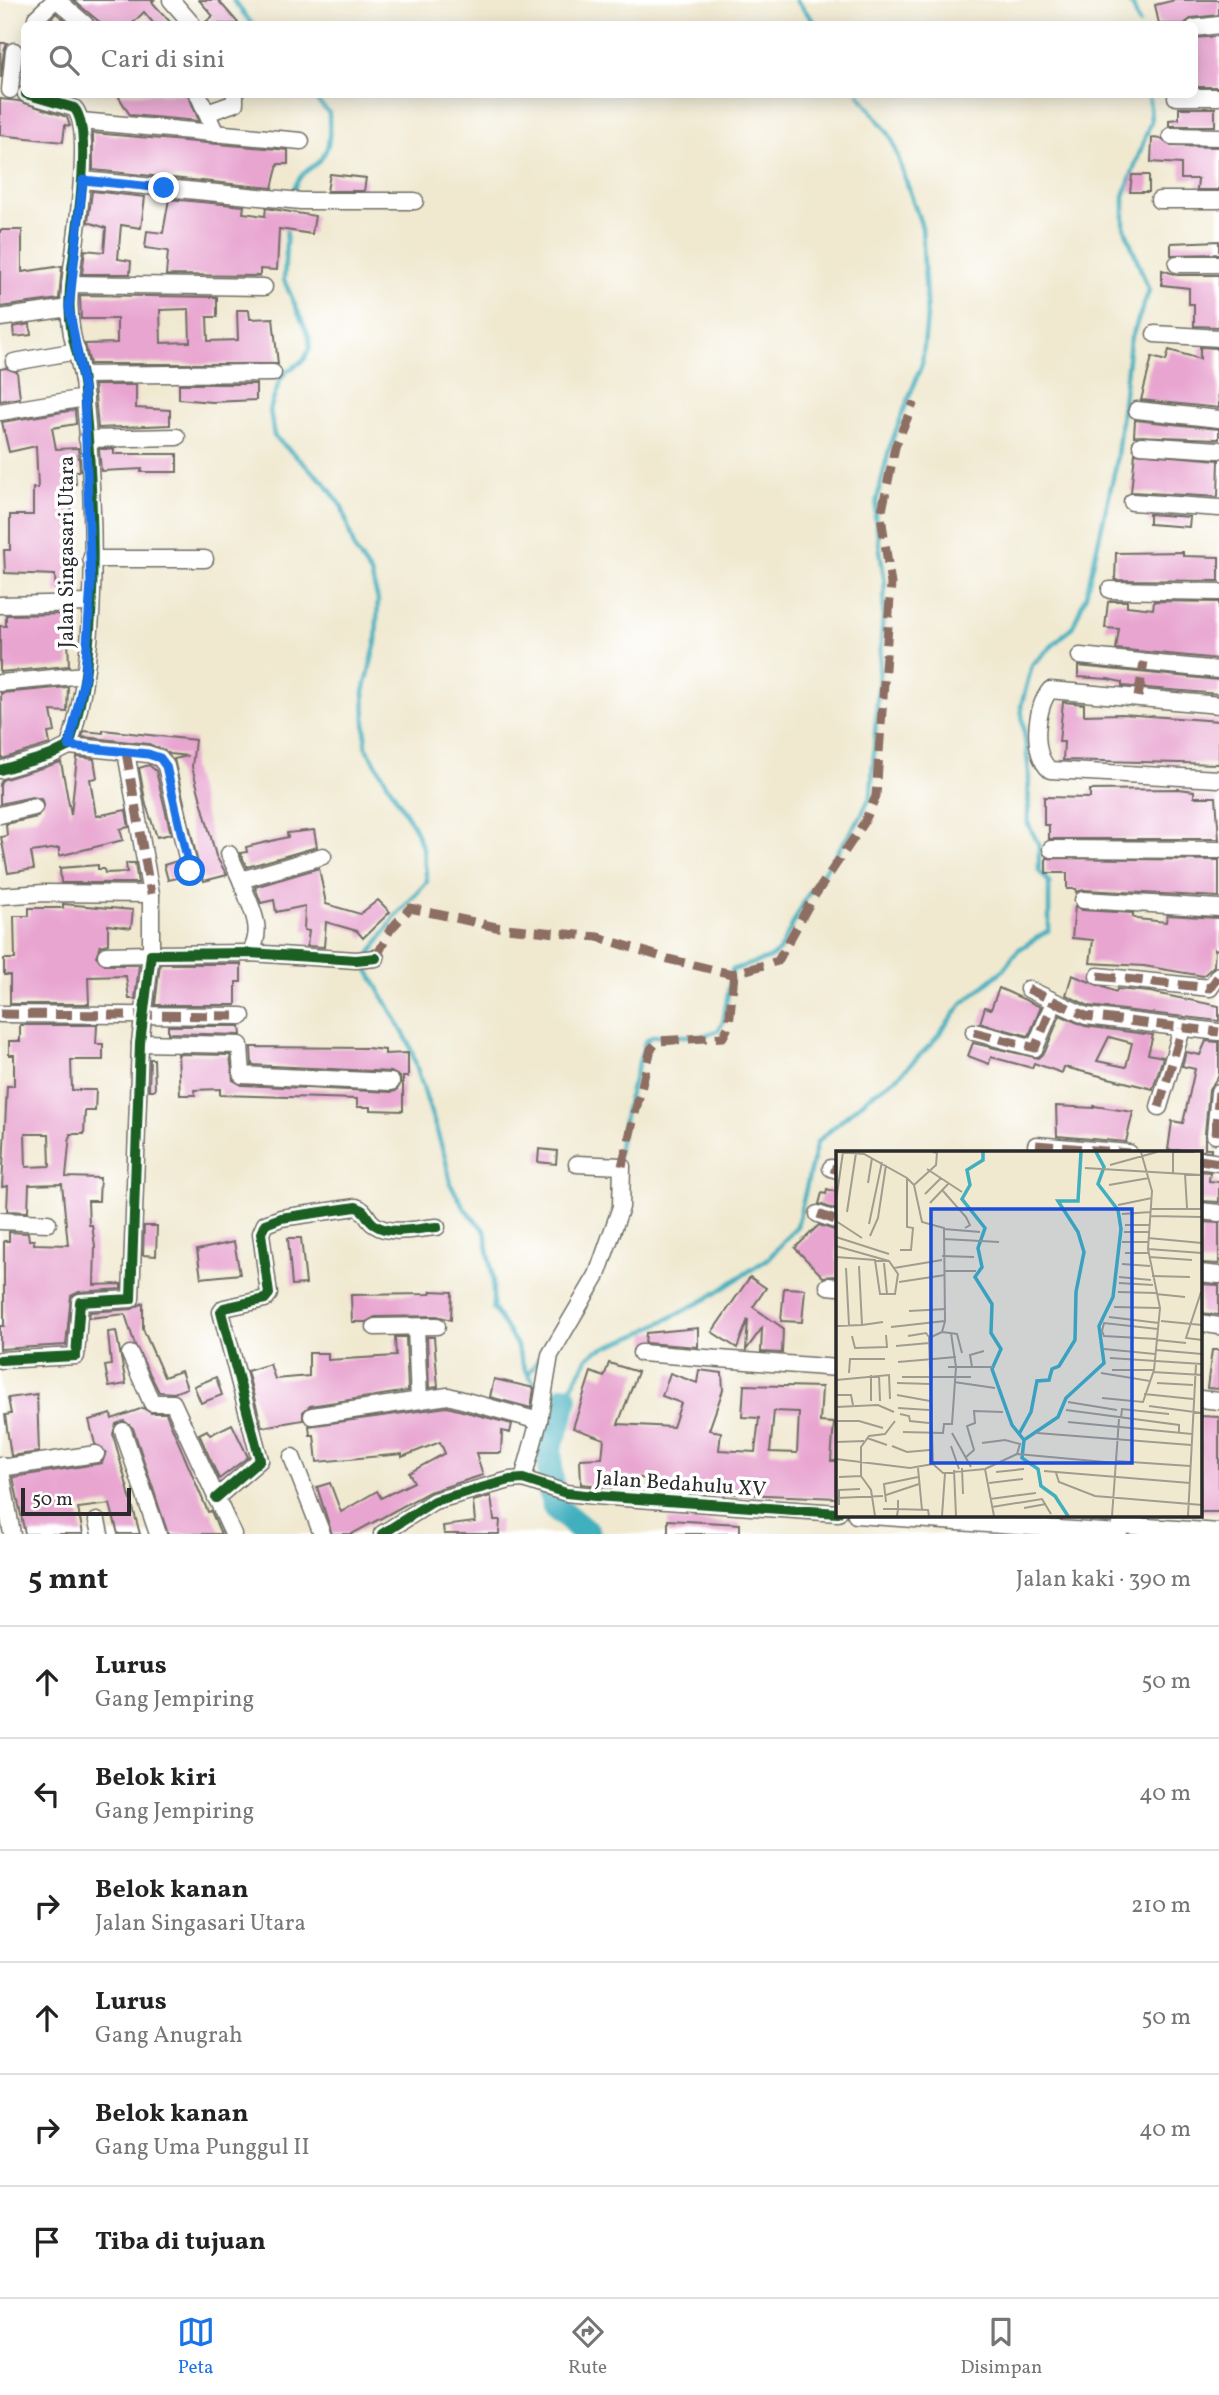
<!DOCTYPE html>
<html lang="id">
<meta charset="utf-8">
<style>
body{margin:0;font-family:Vollkorn,serif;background:#f6f6f6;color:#222}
.scale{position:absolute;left:21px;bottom:18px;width:110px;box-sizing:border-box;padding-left:7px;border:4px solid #2b2b2b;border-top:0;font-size:19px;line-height:24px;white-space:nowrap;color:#2b2b2b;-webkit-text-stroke:5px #fff;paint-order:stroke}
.stop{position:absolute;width:21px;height:21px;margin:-16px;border:5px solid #1a73e8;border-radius:50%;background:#fff}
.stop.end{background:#1a73e8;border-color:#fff;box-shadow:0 2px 7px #0008}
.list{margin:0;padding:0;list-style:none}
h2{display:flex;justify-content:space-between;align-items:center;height:91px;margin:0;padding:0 28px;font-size:30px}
h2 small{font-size:23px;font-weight:400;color:#767676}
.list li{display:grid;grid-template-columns:46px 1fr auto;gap:21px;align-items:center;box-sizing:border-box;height:112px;padding:0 28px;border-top:2px solid #e0e0e0}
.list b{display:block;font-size:26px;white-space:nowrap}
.list p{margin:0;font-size:23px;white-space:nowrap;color:#767676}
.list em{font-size:23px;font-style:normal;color:#767676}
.icon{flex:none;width:38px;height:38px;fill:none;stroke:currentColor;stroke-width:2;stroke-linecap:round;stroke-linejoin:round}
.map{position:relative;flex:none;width:1219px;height:1534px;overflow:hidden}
.search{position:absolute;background:#fff;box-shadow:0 4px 18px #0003;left:21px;right:21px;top:21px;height:77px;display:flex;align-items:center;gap:18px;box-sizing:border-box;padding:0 24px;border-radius:10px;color:#767676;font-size:26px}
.sheet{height:763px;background:#fff}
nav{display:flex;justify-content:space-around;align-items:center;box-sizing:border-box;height:98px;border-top:2px solid #e0e0e0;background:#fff;font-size:19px;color:#767676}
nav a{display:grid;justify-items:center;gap:4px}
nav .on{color:#1a73e8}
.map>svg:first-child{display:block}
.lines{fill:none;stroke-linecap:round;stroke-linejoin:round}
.stream{stroke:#41afbe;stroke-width:4.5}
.river{stroke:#41afbe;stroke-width:26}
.building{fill:#e8a5d0;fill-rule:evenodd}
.minor-casing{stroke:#706e65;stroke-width:19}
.minor{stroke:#fff;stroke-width:16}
.quiet{stroke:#8d6e63;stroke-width:9;stroke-dasharray:18 9;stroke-linecap:butt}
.cycleway-casing{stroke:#fff;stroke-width:15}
.cycleway{stroke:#1b5e20;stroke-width:10}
.route{stroke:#1a73e8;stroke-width:9}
.labels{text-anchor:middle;stroke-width:7;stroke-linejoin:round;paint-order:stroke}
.street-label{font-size:21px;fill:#2b2b2b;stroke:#fff}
.inset-river{fill:none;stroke:#41afbe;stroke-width:3.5}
.inset-road{fill:none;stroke:#a19d8e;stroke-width:2}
.view{fill:#1d4ed8;fill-opacity:0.15;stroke:#1d4ed8;stroke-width:3.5}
.inset-edge{fill:none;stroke:#2b2b2b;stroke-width:3.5}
</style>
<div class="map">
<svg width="1219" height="1534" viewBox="0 0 1219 1534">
<rect width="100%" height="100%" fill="#fff"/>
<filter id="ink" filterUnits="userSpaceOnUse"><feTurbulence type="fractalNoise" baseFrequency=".0143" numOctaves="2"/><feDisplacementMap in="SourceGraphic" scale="14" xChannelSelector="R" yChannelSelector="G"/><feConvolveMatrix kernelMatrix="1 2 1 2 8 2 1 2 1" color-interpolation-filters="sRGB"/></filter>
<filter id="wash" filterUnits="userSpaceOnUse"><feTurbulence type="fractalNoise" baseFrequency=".00686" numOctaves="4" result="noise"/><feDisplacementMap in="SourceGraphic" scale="28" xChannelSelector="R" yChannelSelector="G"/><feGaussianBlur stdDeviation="1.57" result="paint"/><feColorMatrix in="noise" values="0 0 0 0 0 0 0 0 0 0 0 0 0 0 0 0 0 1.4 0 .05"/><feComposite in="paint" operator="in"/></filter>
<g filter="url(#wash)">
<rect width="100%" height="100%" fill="#f0e9d0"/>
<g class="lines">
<g class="stream">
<path d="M 233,0 L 252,24"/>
<path d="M 796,0 L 816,24"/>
<path d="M 1125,0 L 1133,6 L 1139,24"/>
<path d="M 292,197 C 299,165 315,173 325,152 C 331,142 329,125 329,113 L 310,94"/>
<path d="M 287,226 L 284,280 L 309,337 L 310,348 L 304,360 L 286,372 L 279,382 L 270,410 L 274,436 L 325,483 L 342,507 L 355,550 L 371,574 L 378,600 L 376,642 L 364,692 L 366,747 L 414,827 L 423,849 L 427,882 L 395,917 L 370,954"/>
<path d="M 369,963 L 368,970 L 409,1043 L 445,1157 L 451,1185 L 465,1209 L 485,1231 L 493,1280 L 493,1308 L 516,1344 L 525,1370 L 533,1381 L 541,1385"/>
<path d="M 616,1163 L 627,1104 L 645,1042 L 653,1036 L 702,1036 L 718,1031 L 723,1022 L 732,970 L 770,958 L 779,951 L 806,898 L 859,820 L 871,795 L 885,584 L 875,516 L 877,499 L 890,446 L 922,364 L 927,318 L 922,227 L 891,137 L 859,94"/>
<path d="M 529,1373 L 546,1348"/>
<path d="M 549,1389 L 565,1398 L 588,1358 L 596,1351 L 639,1334 L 708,1298 L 769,1258 L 797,1226 L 817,1142 L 867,1098 L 899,1076 L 933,1042 L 962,1004 L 1003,970 L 1018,950 L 1049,930 L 1049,882 L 1039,871 L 1039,845 L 1028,824 L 1029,771 L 1021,706 L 1032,665 L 1073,626 L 1086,595 L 1116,465 L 1130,341 L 1149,291 L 1124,226 L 1124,196 L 1151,121 L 1149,94"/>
</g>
<path class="river" d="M 565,1398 L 561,1417 L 549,1447 L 551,1492 L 555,1507 L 588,1534"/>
</g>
<g id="blocks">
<g class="building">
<path d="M 73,0 L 154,0 L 152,2 L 172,24 L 154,24 L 144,12 L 132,24 L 102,24 Z"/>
<path d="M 199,0 L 218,0 L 239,24 L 203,24 L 213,16 Z"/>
<path d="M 1175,0 L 1219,0 L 1219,15 L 1192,18 L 1184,24 L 1159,24 L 1155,5 Z"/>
<path d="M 56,13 L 69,24 L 46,24 Z"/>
<path d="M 1219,36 L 1219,87 L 1194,87 L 1194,38 Z"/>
<path d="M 0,43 L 7,43 L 4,50 L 1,78 Z"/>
<path d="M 117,94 L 188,94 L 199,121 L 130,115 Z"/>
<path d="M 0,99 L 19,101 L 67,117 L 70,126 L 65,125 L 63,142 L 0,135 Z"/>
<path d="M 1179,108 L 1215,108 L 1215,126 L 1169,126 L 1169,120 L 1179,119 Z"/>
<path d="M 93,133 L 288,150 L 288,164 L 278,164 L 272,188 L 93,170 Z"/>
<path d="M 1152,138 L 1161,139 L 1171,146 L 1219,147 L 1219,190 L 1197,190 L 1198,179 L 1181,179 L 1181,164 L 1151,162 Z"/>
<path d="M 330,174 L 366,178 L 364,191 L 327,191 Z"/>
<path d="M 1132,175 L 1149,175 L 1149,192 L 1130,192 Z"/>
<path d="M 92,191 L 145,197 L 141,228 L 121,225 L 118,259 L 131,261 L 130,274 L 82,274 L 85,250 L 104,252 L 106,228 L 88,222 Z"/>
<path d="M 169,199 L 244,206 L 243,213 L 265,216 L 266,208 L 315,216 L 312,234 L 279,229 L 277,270 L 260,269 L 260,276 L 166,275 L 168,251 L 145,248 L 147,231 L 163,233 Z"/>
<path d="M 0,230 L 22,230 L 22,272 L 62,266 L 59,299 L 0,307 Z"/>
<path d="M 1219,241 L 1219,254 L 1171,255 L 1171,243 Z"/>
<path d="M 1162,270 L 1177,275 L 1219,275 L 1219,327 L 1194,326 L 1194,304 L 1189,304 L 1189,288 L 1162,285 Z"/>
<path d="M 80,295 L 217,297 L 217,317 L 207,317 L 208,341 L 238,340 L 237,310 L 249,310 L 250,319 L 273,318 L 278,364 L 90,364 L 85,344 L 117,343 L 117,319 L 81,319 ZM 189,309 L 190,342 L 161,343 L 160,310 Z"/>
<path d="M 30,324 L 31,335 L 14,337 L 13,327 Z"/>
<path d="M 1200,347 L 1217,348 L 1219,408 L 1141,400 L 1152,357 L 1166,361 L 1169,350 L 1200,359 Z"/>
<path d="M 6,368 L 17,372 L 20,398 L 0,401 L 0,369 Z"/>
<path d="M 179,384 L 256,384 L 256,400 L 212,402 L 179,399 Z"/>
<path d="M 94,385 L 136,385 L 136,408 L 170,410 L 170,425 L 98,428 Z"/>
<path d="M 75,410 L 76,424 L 52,428 L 56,449 L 78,448 L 80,471 L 75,471 L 76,484 L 70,485 L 74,593 L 56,593 L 55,575 L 5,573 L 4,550 L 10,550 L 10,515 L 33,515 L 33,488 L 38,488 L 36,446 L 9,452 L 2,422 Z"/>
<path d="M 1135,420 L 1219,429 L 1219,439 L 1134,436 Z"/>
<path d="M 99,449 L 114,449 L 114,454 L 177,454 L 177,472 L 141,472 L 142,469 L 101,471 Z"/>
<path d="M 1135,453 L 1219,460 L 1218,497 L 1131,492 Z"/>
<path d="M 1149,514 L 1190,517 L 1189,527 L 1149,524 Z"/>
<path d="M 1183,552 L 1183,556 L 1219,557 L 1219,581 L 1115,580 L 1116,553 Z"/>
<path d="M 1111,601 L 1127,601 L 1127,606 L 1153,609 L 1154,601 L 1219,602 L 1219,659 L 1116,649 L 1119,629 L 1105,628 L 1108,602 Z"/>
<path d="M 74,614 L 75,637 L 68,637 L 69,666 L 0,672 L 0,626 L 6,626 L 6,615 Z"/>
<path d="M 1078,666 L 1219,680 L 1219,694 L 1122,686 L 1122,682 L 1108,679 L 1078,677 Z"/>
<path d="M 68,687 L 67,712 L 51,711 L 55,732 L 48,733 L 50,744 L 2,759 L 1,693 Z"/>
<path d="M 1063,702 L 1084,704 L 1084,715 L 1122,714 L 1219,721 L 1219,764 L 1063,760 L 1064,742 L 1059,742 Z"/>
<path d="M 103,730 L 195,740 L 192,767 L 216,856 L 227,875 L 204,881 L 200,872 L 174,759 L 188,756 L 170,754 L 149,744 L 82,737 L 84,731 L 103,733 Z"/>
<path d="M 77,757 L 94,759 L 97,778 L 90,779 L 96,816 L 126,810 L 129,827 L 120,829 L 123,840 L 59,856 L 59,848 L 31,852 L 34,869 L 8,873 L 1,837 L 7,836 L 6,824 L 37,817 L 44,805 L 41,799 L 32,797 L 0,804 L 0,784 L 2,780 L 61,762 L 71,815 Z"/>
<path d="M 149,765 L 156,771 L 171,834 L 157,837 L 146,805 L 139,768 Z"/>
<path d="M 1179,789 L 1194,791 L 1194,797 L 1216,797 L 1219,839 L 1049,839 L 1049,825 L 1044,825 L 1044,797 L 1090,798 L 1090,790 Z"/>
<path d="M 314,830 L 317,847 L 247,867 L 240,853 L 247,852 L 246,847 L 288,837 L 287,833 Z"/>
<path d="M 1046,858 L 1219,860 L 1219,897 L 1084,890 L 1076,892 L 1076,889 L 1067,889 L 1067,873 L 1046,873 Z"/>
<path d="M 177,861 L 182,877 L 168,880 L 164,865 Z"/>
<path d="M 126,863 L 135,863 L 138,883 L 61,883 L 60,868 L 98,865 L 98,869 L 104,869 L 105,873 L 127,872 Z"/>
<path d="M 319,868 L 326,904 L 360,914 L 378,900 L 390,912 L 363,938 L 357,931 L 326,922 L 324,947 L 307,946 L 309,931 L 304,930 L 305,906 L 276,912 L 274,900 L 261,903 L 255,887 Z"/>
<path d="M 63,904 L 133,910 L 131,928 L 108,925 L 108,944 L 100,946 L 96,956 L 106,965 L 139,965 L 135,999 L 129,999 L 126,976 L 88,977 L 89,1004 L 10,1004 L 10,975 L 4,975 L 4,959 L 15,959 L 14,916 L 29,916 L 29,908 L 63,908 Z"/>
<path d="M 1075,906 L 1082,910 L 1133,913 L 1133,917 L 1137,919 L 1166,922 L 1167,915 L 1219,918 L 1219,950 L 1215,949 L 1214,966 L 1203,976 L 1144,966 L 1090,963 L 1093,940 L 1072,938 Z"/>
<path d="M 160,964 L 241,964 L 241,982 L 236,982 L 236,1005 L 155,1005 Z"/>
<path d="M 1072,975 L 1116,992 L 1117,989 L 1150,992 L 1219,1006 L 1219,1021 L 1089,1006 L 1066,995 Z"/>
<path d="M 999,988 L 1041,1007 L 1029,1036 L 980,1023 L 985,1007 L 991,1009 Z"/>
<path d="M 1060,1015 L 1085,1026 L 1153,1035 L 1148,1054 L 1163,1057 L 1153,1089 L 1064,1067 L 1062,1073 L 1034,1063 L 1032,1068 L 991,1057 L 989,1064 L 968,1056 L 973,1043 L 1038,1058 L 1045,1052 ZM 1109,1037 L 1132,1043 L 1126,1067 L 1097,1061 Z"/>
<path d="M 20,1025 L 97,1025 L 96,1044 L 103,1044 L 103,1060 L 71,1060 L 72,1090 L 96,1090 L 95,1111 L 85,1111 L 84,1134 L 70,1134 L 66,1177 L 100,1178 L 99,1201 L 88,1201 L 89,1225 L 92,1225 L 95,1246 L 94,1285 L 121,1284 L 121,1289 L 79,1292 L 71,1296 L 66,1345 L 0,1349 L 0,1326 L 4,1326 L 4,1241 L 9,1241 L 9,1232 L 28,1233 L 29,1240 L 34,1240 L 34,1244 L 68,1245 L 62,1184 L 29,1185 L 28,1212 L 7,1211 L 8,1186 L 2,1187 L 7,1086 L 14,1086 L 14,1055 L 9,1055 L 9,1041 L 20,1041 ZM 25,1134 L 49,1134 L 50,1166 L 26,1167 Z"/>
<path d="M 168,1026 L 240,1026 L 241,1035 L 168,1033 Z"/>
<path d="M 1206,1041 L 1219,1042 L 1219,1075 L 1209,1090 L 1205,1134 L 1205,1148 L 1211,1148 L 1211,1151 L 1168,1150 L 1172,1121 L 1183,1123 L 1195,1069 L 1182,1066 L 1186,1052 L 1200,1055 Z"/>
<path d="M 251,1047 L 367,1048 L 385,1050 L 385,1054 L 408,1053 L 408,1077 L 403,1077 L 403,1111 L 370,1110 L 370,1107 L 357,1107 L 357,1099 L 220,1095 L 220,1089 L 194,1090 L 195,1095 L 180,1095 L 178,1054 L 230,1055 L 233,1080 L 242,1085 L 391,1092 L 396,1091 L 401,1083 L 400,1077 L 391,1072 L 252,1065 Z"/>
<path d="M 150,1059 L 154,1059 L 155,1090 L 149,1090 Z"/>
<path d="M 1056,1106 L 1094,1108 L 1094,1106 L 1133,1112 L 1126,1142 L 1057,1136 Z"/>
<path d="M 539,1149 L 557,1151 L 556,1164 L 538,1162 Z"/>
<path d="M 1200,1171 L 1210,1172 L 1209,1181 L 1219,1182 L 1219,1202 L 1200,1201 Z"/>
<path d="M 827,1189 L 837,1192 L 837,1210 L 819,1204 L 822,1193 L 826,1194 Z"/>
<path d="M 1202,1222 L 1219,1223 L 1219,1264 L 1200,1263 Z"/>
<path d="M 819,1225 L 837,1231 L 837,1276 L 823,1277 L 795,1248 Z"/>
<path d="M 144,1226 L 157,1226 L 156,1256 L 143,1255 Z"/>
<path d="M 288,1238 L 301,1238 L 306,1284 L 292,1285 Z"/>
<path d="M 234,1242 L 240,1274 L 201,1278 L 197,1250 Z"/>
<path d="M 750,1277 L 766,1288 L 753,1307 L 783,1328 L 782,1353 L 761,1352 L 762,1328 L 746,1350 L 748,1319 L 737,1348 L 712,1332 Z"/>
<path d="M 1200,1284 L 1219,1285 L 1219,1315 L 1200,1313 Z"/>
<path d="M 784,1288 L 805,1289 L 802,1322 L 781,1321 Z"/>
<path d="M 431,1291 L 452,1292 L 451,1320 L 437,1316 L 375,1317 L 366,1322 L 352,1322 L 351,1295 L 430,1294 Z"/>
<path d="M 143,1303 L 143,1329 L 164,1377 L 181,1371 L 187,1388 L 174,1393 L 159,1392 L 135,1345 L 125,1314 L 89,1318 L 90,1312 L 132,1309 Z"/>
<path d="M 698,1328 L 698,1347 L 645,1343 L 646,1333 Z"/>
<path d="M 116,1331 L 126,1384 L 109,1387 L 105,1366 L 111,1365 L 108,1332 Z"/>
<path d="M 395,1337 L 406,1337 L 408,1391 L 310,1406 L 303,1412 L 303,1420 L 262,1427 L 247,1371 L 270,1364 L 275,1379 L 309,1376 L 309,1353 L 328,1353 L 328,1360 L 396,1356 Z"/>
<path d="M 427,1337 L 434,1337 L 438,1387 L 429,1388 Z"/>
<path d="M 1212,1350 L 1219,1350 L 1219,1389 L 1207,1388 Z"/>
<path d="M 609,1363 L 638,1372 L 618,1424 L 673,1427 L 681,1403 L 662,1396 L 670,1373 L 697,1383 L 699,1370 L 722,1373 L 723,1390 L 709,1430 L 721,1432 L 719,1450 L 755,1452 L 759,1418 L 742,1417 L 744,1385 L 822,1387 L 820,1422 L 834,1423 L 831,1461 L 837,1461 L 837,1498 L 722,1493 L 722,1489 L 688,1487 L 687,1492 L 674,1491 L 675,1483 L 641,1478 L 612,1477 L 611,1487 L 581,1484 L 580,1459 L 602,1458 L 604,1439 L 573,1428 L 591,1372 L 604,1377 ZM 774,1411 L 799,1412 L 797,1453 L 770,1452 Z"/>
<path d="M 216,1377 L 222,1395 L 201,1403 L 194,1386 Z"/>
<path d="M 494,1379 L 534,1388 L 531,1408 L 490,1397 Z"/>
<path d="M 37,1394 L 39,1452 L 11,1456 L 5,1415 L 11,1414 L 8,1398 Z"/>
<path d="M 447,1407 L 512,1424 L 510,1433 L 502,1431 L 501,1453 L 476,1453 L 483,1475 L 429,1492 L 352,1534 L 332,1534 L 317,1487 L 330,1483 L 341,1512 L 377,1491 L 381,1498 L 414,1482 L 409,1473 L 445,1453 L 440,1442 L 402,1457 L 402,1454 L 317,1462 L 314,1435 L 310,1435 L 309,1426 Z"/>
<path d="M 143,1408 L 151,1413 L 166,1413 L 208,1512 L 211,1511 L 221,1534 L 168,1534 L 133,1428 L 124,1421 L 116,1424 L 113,1434 L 140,1534 L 118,1534 L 110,1504 L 78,1508 L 83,1534 L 25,1534 L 13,1477 L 102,1463 L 106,1452 L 95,1444 L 89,1420 L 111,1414 L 112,1419 Z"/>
<path d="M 1200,1416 L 1219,1417 L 1219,1512 L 1200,1512 Z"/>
<path d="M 232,1424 L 248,1457 L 219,1479 L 199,1434 L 207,1430 L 210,1435 Z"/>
<path d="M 491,1496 L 494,1520 L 500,1520 L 499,1534 L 444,1534 L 443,1526 L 475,1522 L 473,1501 Z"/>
<path d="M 668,1520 L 740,1524 L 740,1534 L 668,1534 Z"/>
</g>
</g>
</g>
<g filter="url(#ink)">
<use href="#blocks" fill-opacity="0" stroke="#706e65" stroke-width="2"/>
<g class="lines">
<defs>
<g id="minor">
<path d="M 57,0 L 85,24"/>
<path d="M 171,0 L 192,24"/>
<path d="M 36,18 L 55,0"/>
<path d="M 1194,28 L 1219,25"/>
<path d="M 10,90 L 14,51"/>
<path d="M 198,94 L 216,134"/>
<path d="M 1176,97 L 1219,97"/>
<path d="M 207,113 L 235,103 L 235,94"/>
<path d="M 81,121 L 301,141"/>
<path d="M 1171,136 L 1219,137"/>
<path d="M 83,180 L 301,201 L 415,201"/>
<path d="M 1159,200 L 1219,200"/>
<path d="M 1177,264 L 1219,264"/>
<path d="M 70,284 L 264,287"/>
<path d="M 0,318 L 69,308"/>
<path d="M 1155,334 L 1219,338"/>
<path d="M 14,362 L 77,351"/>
<path d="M 82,375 L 273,373"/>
<path d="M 1137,410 L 1219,419"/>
<path d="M 0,412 L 85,398"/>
<path d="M 87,439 L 177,437"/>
<path d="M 1141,445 L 1219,450"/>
<path d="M 1132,502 L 1219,508"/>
<path d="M 91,559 L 205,559"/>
<path d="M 1110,590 L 1219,592"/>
<path d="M 0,605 L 90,603"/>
<path d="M 1080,656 L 1219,670"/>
<path d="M 0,683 L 85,675"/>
<path d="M 1219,705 L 1050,690 C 1035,708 1031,754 1050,770 L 1219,779"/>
<path d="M 69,746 L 148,754 L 160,758 L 166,766 L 190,871"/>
<path d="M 0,770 L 51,755 L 69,746 C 102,647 94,495 84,391 C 83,371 76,353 72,334 C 67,307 70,281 74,254 C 77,226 93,127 74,108 L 26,94"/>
<path d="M 0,815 L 34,807"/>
<path d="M 1051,849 L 1219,850"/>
<path d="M 229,854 L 241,880"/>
<path d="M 0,896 L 44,893 L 151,894"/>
<path d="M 1083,900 L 1219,908"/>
<path d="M 250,953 C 266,927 249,906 241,880 L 323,856"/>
<path d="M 106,955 L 151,954 L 151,894 L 126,752"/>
<path d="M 1098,976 L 1210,988 L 1219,975"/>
<path d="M 1028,989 L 1086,1016 L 1219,1032"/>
<path d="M 0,1014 L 242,1016"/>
<path d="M 974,1032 L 1035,1048 L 1054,1002"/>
<path d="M 140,1043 L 240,1045 L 242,1075 L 391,1082"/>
<path d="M 1159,1107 L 1182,1029"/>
<path d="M 1215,1135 L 1219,1092"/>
<path d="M 1036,1145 L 1129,1153"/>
<path d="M 1200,1160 L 1219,1163"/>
<path d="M 831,1168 L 838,1170"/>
<path d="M 1200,1211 L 1219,1213"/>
<path d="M 818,1214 L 838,1221"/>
<path d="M 0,1221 L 48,1223"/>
<path d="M 1200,1273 L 1219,1275"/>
<path d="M 828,1286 L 838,1287"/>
<path d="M 1200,1323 L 1219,1326"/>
<path d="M 375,1327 L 437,1326"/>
<path d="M 416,1328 L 419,1400"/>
<path d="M 641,1353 L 838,1368"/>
<path d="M 130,1354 L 152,1403 L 173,1403 L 233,1534"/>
<path d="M 0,1360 L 76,1356 L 80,1302 L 131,1299 L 140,1043 L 151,954 L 250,953 L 356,960 L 376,958"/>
<path d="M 1200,1399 L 1219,1401"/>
<path d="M 312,1416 L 448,1396 L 539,1421"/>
<path d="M 123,1431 L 158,1534"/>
<path d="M 292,1457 L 322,1534"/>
<path d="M 0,1465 L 12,1534"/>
<path d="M 0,1468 L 96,1454"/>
<path d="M 523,1479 L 539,1421 L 550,1355 L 597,1275 L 621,1207 L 622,1166 L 577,1164"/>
<path d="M 216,1498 L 260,1460 L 221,1312 L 224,1308 L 265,1299 L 269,1294 L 261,1233 L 265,1224 L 281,1218 L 356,1207 C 367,1210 366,1220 375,1225 C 391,1236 419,1228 437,1227"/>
<path d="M 856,1515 L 1119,1533"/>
<path d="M 97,1521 L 100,1534"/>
<path d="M 1120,1525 L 1219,1532"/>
<path d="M 382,1534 L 434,1501 L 510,1480 L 523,1479 L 566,1493 L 595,1496 L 838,1513"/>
</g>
</defs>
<use href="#minor" class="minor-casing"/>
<use href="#minor" class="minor"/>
<g class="quiet">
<path d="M 1138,697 L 1144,662"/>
<path d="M 126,752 L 151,894"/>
<path d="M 376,958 L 390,930 L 410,908 L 496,927 L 598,937 L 668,959 L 732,974 L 778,961 L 811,901 L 864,823 L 876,796 L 891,584 L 881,516 L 895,447 L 914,402"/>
<path d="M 1098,976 L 1210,988 L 1219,975"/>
<path d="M 1028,989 L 1086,1016 L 1219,1032"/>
<path d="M 0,1014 L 242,1016"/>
<path d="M 974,1032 L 1035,1048 L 1054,1002"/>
<path d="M 1159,1107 L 1182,1029"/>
<path d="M 1215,1135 L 1219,1092"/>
<path d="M 1036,1145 L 1129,1153"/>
<path d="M 1200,1160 L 1219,1163"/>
<path d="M 622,1166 L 651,1049 L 658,1041 L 723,1037 L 729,1025 L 734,974"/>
<path d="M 831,1168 L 838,1170"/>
<path d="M 818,1214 L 838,1221"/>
</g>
<defs>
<g id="cycleway">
<path d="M 0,770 L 51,755 L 69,746 C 102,647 94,495 84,391 C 83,371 76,353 72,334 C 67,307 70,281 74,254 C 77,226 93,127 74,108 L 26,94"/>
<path d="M 0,1360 L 76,1356 L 80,1302 L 131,1299 L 140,1043 L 151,954 L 250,953 L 356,960 L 376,958"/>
<path d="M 216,1498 L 260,1460 L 221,1312 L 224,1308 L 265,1299 L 269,1294 L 261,1233 L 265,1224 L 281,1218 L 356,1207 C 367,1210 366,1220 375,1225 C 391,1236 419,1228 437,1227"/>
<path d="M 382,1534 L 434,1501 L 510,1480 L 523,1479 L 566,1493 L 595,1496 L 838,1513"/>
</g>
</defs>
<use href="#cycleway" class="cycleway-casing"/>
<use href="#cycleway" class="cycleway"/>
</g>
</g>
<g class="lines" filter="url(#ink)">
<path class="route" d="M 164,188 L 83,180 L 69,308 L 84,388 L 91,583 L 85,675 L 69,746 L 148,754 L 160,758 L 166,766 L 190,871"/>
</g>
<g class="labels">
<g class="street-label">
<text transform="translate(66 552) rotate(-90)" y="7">Jalan Singasari Utara</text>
<text transform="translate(681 1483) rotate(4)" y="7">Jalan Bedahulu XV</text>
</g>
</g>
<g transform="translate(836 1151)">
<rect width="366" height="366" fill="#f0e9d0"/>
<path class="inset-river" d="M 147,1 L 147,9 L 131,19 L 134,34 L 126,48 L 149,77 L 142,97 L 146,116 L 139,126 L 156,153 L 155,182 L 165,198 L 156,218 L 176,274 L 188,289 L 222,266 L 230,247 L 268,212 L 263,175 L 277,146 L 285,78 L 282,59 L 262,33 L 268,16 L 260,1M 183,283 L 195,261 L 201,230 L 213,229 L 216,218 L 223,215 L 239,189 L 240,141 L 248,101 L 242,81 L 222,50 L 242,50 L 245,1M 188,289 L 186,307 L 202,318 L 205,335 L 219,345 L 232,365"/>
<path class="inset-road" d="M 1,1 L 28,3 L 71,27 L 78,34 L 86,71 L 108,77 L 109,170 L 106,181 L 93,187 L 97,313M 274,14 L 321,1M 249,17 L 366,24M 91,18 L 126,41M 337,23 L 337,1 L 359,1M 349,23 L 351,57M 32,32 L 36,7M 78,34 L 100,14 L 101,2 L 97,1M 273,34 L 313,27M 107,40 L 130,66 L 134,74 L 129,77M 89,43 L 105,27M 0,50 L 7,1M 94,52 L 113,32M 282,54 L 316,47M 315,58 L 366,58M 365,58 L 365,8M 11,61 L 20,2M 286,63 L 315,61M 314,65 L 366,66M 0,70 L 26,87M 33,73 L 46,11M 289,74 L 314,74M 108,78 L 144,81M 288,81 L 313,81M 34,85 L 42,67 L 50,14M 0,86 L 53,103M 312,87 L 366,92M 108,88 L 163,91M 286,91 L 312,91M 0,95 L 53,110M 312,98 L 366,102M 64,99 L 75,99 L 77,77 L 71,76 L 71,27M 289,102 L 313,102M 106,105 L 138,106M 0,106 L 39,109 L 44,143 L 59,143 L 62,123 L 53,110 L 39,110M 313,106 L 356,109M 48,112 L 51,143M 286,113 L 314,115M 10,117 L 13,174M 58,117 L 106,109M 108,120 L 140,120M 316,125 L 354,126M 283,126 L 315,129M 63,131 L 109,124M 283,132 L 317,134M 282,141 L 320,142M 365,141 L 350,187 L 366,189M 320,143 L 349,146M 278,156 L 324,157M 73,160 L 110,158M 273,166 L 323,172M 325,170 L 366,174M 26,174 L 47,171M 0,175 L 26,174 L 23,115M 55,176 L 109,170M 106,181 L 121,183 L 126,202M 16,185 L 19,197 L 51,196 L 50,184M 72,185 L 90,182 L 93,186M 321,188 L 268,185 L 266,180 L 268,172 L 322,178M 321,189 L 350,192M 60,195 L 93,192M 268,198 L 319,203M 320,199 L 366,203M 274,207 L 366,213M 62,211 L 120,206M 112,216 L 120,216 L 115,182M 136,216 L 134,204 L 148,200M 276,219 L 318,219M 317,221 L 366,224M 13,222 L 14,208 L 49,208M 265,222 L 314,230M 35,224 L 35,250M 43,224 L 44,250M 66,226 L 135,226M 0,229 L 53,224 L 54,248M 118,231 L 159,237M 61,232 L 95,233M 321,232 L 357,234M 308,243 L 357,248M 0,244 L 15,244 L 17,254M 61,244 L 94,250M 266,247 L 307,251 L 318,219 L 324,157 L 312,98 L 316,40 L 305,1M 232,251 L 281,259M 313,255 L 366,262M 0,256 L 42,254 L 58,261M 62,257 L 93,259M 230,259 L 343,274 L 343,282M 64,263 L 73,265 L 74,270 L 93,272M 285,267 L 286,258 L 333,263M 0,270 L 23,270 L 47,277M 232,271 L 356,283M 67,281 L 107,282 L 108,273 L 116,273 L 120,216 L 157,216M 116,282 L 135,316M 201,282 L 355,294M 31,287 L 51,294M 0,291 L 28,290M 146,292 L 169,289 L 184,293 L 181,303M 56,295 L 71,301 L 94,299M 115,295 L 123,318M 181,303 L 280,312M 130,306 L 138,299 L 131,275 L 139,272 L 138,260 L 167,261M 0,308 L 74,317 L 97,313M 280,310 L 354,315M 97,313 L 107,322 L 149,318 L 158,365M 82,317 L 86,359M 126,317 L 127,343M 149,318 L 181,303M 118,319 L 120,365M 208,320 L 354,332M 160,321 L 188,318M 220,322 L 223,331 L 259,345 L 366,354M 3,326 L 25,325M 153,332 L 187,328M 50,344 L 83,333M 0,347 L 47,345M 154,348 L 200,342M 50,351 L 48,333 L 82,326M 3,354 L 3,339 L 24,338M 156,356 L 206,348 L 215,363M 188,357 L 210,353M 47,358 L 62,358 L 62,349M 39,365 L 35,339 L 25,325 L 25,296 L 33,285 L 49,283 L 59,270M 61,365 L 62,358 L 92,359 L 93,365M 106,365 L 109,322M 276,365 L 283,268M 352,365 L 360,213"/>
<path class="view" d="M 95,58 L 296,58 L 296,312 L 95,312 Z"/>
<rect width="366" height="366" class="inset-edge"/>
</g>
</svg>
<div class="scale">50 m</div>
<div class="stop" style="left:190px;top:871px"></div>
<div class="stop end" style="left:164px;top:188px"></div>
<div class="search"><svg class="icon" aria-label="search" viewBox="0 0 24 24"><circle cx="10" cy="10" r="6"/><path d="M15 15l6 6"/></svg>Cari di sini</div>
</div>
<section class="sheet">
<h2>5 mnt<small>Jalan kaki · 390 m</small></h2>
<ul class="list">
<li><svg class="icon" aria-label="ahead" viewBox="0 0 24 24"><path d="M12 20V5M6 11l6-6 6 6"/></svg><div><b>Lurus</b><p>Gang Jempiring</p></div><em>50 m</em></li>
<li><svg class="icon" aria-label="left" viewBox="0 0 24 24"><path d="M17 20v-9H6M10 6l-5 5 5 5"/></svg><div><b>Belok kiri</b><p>Gang Jempiring</p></div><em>40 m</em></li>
<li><svg class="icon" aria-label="right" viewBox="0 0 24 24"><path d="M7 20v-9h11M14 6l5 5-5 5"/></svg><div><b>Belok kanan</b><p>Jalan Singasari Utara</p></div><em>210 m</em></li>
<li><svg class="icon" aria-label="ahead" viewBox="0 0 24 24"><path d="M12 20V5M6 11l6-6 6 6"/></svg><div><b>Lurus</b><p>Gang Anugrah</p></div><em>50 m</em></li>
<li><svg class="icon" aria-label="right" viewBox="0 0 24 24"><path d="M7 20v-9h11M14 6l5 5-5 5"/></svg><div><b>Belok kanan</b><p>Gang Uma Punggul II</p></div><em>40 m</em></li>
<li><svg class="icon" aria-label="arrive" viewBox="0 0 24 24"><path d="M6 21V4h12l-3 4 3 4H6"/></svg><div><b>Tiba di tujuan</b></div></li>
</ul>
</section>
<nav>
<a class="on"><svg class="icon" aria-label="map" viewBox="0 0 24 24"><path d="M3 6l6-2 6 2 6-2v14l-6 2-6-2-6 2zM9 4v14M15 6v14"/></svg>Peta</a>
<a><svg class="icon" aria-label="directions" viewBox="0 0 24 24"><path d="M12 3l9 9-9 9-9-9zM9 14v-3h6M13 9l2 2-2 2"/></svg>Rute</a>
<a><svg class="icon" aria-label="saved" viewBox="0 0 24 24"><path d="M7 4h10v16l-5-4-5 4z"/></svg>Disimpan</a>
</nav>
